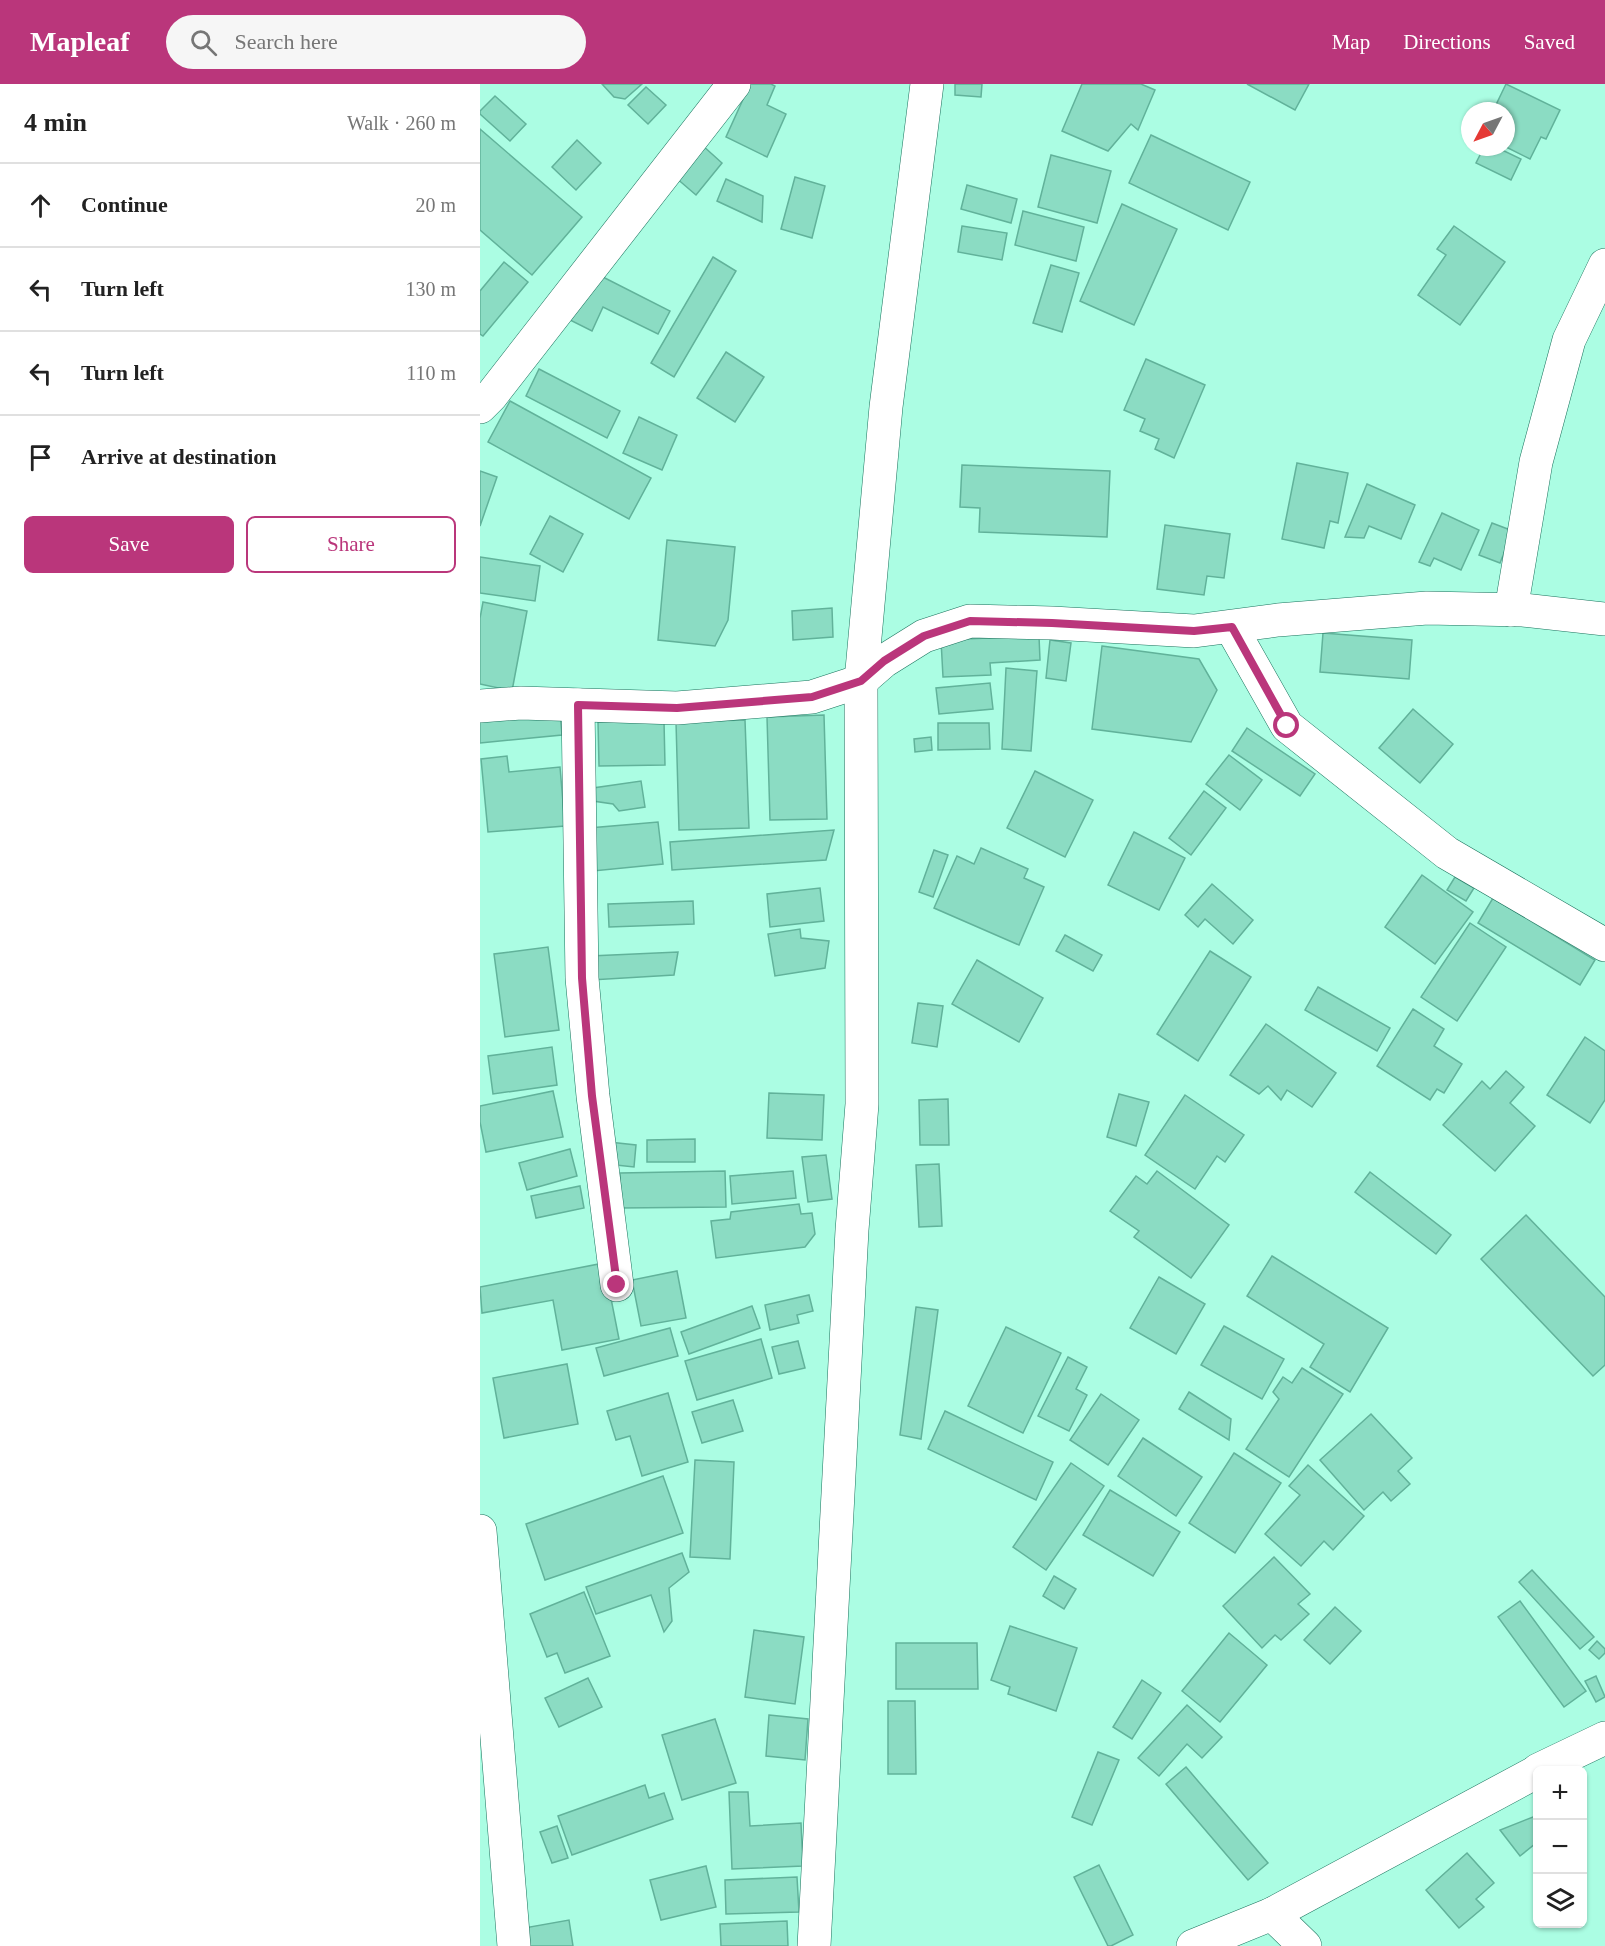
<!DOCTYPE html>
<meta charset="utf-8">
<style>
body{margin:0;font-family:Georgia,serif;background:#f6f6f6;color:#222}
.controls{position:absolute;right:18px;bottom:18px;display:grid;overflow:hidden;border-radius:9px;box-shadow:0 2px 4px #0004}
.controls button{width:54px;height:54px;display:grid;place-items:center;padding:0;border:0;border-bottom:2px solid #e0e0e0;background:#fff;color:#222;font:30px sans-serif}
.compass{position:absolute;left:981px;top:18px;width:54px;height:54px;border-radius:50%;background:#fff;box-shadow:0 2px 4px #0004;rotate:229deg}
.stop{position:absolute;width:18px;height:18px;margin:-14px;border:4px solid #ba367b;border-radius:50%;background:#fff}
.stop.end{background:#ba367b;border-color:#fff;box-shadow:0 2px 6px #0008}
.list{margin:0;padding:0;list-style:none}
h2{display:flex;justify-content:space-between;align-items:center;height:78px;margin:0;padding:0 24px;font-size:26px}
h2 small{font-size:20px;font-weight:400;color:#767676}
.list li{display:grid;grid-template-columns:39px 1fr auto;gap:18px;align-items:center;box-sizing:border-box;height:84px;padding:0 24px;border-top:2px solid #e0e0e0}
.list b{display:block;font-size:22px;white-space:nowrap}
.list em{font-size:20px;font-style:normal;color:#767676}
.actions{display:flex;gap:12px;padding:18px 24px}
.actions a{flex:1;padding:14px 0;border:2px solid #ba367b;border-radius:9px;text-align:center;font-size:21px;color:#ba367b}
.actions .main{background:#ba367b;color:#fff}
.icon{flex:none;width:33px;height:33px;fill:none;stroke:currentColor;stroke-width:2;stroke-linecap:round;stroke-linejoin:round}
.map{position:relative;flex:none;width:1125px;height:1862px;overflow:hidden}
header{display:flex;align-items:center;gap:36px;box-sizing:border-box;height:84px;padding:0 30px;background:#ba367b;color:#fff}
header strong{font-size:28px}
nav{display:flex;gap:33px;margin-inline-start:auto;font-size:21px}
.search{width:420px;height:54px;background:#f6f6f6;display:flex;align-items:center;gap:15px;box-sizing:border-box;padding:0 21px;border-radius:33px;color:#767676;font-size:22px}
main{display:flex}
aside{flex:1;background:#fff}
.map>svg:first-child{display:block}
.building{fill:#8bdcc3;stroke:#61b29a;stroke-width:1.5}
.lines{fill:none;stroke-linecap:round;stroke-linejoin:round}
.street-casing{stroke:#1a735d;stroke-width:34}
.street{stroke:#fff;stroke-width:33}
.route{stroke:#ba367b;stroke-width:8}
</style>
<header>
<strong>Mapleaf</strong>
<div class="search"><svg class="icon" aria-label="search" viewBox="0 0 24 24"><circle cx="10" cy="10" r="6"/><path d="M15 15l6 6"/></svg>Search here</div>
<nav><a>Map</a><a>Directions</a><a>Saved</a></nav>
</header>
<main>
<aside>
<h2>4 min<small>Walk · 260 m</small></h2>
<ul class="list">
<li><svg class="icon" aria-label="ahead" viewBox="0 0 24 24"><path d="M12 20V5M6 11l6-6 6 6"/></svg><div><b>Continue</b></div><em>20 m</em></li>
<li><svg class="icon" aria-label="left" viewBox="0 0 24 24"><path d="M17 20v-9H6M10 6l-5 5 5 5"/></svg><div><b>Turn left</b></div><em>130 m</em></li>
<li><svg class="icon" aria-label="left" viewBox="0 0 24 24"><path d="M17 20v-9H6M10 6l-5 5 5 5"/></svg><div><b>Turn left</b></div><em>110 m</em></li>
<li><svg class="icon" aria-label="arrive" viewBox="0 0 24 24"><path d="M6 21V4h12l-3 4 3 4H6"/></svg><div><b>Arrive at destination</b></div></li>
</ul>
<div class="actions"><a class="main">Save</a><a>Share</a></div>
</aside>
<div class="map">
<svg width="1125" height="1862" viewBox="0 0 1125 1862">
<rect width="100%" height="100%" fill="#abfde3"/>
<g class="building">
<path d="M 122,0 L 162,0 L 145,15 L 134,13 Z"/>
<path d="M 270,0 L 291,0 L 295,2 L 287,21 L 306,30 L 287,73 L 246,53 Z"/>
<path d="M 475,0 L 502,0 L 501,13 L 475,11 Z"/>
<path d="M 602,0 L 661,0 L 675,6 L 658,46 L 651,40 L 628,67 L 582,47 Z"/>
<path d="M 767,0 L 829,0 L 815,26 Z"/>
<path d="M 1026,0 L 1080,26 L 1066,55 L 1061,53 L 1050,75 L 1026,63 L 1026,27 L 1013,27 Z"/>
<path d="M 166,3 L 186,21 L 168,40 L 148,21 Z"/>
<path d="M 15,12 L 46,40 L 30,57 L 0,30 L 0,27 Z"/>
<path d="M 0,45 L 102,133 L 52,191 L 0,146 Z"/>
<path d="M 671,51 L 770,98 L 748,146 L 649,99 Z"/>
<path d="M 97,56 L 121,79 L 96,106 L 72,83 Z"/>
<path d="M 222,61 L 242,79 L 216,111 L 195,93 Z"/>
<path d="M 1004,63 L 1016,63 L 1041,75 L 1031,96 L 996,79 Z"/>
<path d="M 571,71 L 631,87 L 617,139 L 558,123 Z"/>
<path d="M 315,93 L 345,102 L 332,154 L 301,145 Z"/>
<path d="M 246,95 L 283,112 L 282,138 L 237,117 Z"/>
<path d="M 487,101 L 537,115 L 531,139 L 481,125 Z"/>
<path d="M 642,120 L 697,145 L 654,241 L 600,217 Z"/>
<path d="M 543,127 L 604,143 L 596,177 L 535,161 Z"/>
<path d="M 482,142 L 527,149 L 522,176 L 478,168 Z"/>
<path d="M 974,142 L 1025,178 L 980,241 L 938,211 L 966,171 L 957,165 Z"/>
<path d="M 233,173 L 256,187 L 194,293 L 171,279 Z"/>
<path d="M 24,178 L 48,198 L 3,252 L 0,250 L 0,207 Z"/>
<path d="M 571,181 L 599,189 L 582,248 L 553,239 Z"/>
<path d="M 117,190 L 190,227 L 178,250 L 123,223 L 112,247 L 86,234 Z"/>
<path d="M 246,268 L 284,293 L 255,338 L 217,314 Z"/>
<path d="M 666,275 L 725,301 L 694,374 L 675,365 L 679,355 L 660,347 L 665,335 L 644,326 Z"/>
<path d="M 59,285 L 140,327 L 127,354 L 46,312 Z"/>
<path d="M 30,317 L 171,394 L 149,435 L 8,358 Z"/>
<path d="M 159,333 L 197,351 L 182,386 L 143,369 Z"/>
<path d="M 817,379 L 868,389 L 858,439 L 850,437 L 844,464 L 802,455 Z"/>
<path d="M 482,381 L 630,387 L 627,453 L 499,448 L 500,424 L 480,423 Z"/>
<path d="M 0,387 L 17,393 L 0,442 Z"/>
<path d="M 887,400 L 935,421 L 921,455 L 889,442 L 884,454 L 865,453 Z"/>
<path d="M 962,429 L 999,446 L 981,486 L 954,474 L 950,482 L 939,478 Z"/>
<path d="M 70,432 L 103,450 L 83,488 L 50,470 Z"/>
<path d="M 1012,439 L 1033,447 L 1020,479 L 999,471 Z"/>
<path d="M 685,441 L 750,450 L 744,494 L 727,492 L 724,511 L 677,505 Z"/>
<path d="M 187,456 L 255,463 L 248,536 L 235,562 L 178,556 Z"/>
<path d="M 0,473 L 60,482 L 55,517 L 0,509 Z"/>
<path d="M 3,518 L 47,527 L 32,607 L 0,600 L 0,534 Z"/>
<path d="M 352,524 L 353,553 L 313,556 L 312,527 Z"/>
<path d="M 843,549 L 932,556 L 929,595 L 840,588 Z"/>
<path d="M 559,552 L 560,576 L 510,579 L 511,591 L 463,593 L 461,556 Z"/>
<path d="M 570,556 L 591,559 L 586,597 L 566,594 Z"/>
<path d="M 622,562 L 719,575 L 737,606 L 711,658 L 612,645 Z"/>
<path d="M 526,584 L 557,587 L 551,667 L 522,665 Z"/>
<path d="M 510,599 L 513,625 L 459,630 L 456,604 Z"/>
<path d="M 933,625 L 973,660 L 940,699 L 899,664 Z"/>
<path d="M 80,629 L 82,651 L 0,659 L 0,637 Z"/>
<path d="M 344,631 L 347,735 L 290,736 L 287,633 Z"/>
<path d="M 265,636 L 269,744 L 199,746 L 196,638 Z"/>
<path d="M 184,637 L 185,681 L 119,682 L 118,638 Z"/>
<path d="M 458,639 L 509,639 L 510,665 L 458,666 Z"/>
<path d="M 767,644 L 835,690 L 820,712 L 752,667 Z"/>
<path d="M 451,653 L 452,666 L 435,668 L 434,655 Z"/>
<path d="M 749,671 L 782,696 L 760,726 L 726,700 Z"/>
<path d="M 27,672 L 29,688 L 80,683 L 85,742 L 8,748 L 1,675 Z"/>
<path d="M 555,687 L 613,716 L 585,773 L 527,744 Z"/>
<path d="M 161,697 L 165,723 L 139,727 L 133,720 L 113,717 L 113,704 Z"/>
<path d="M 724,707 L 746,724 L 711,771 L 689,754 Z"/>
<path d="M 178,738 L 183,780 L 113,787 L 109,744 Z"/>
<path d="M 354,746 L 346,776 L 192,786 L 190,758 Z"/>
<path d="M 654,748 L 705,774 L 679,826 L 628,801 Z"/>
<path d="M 501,764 L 548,785 L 544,794 L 564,803 L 539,861 L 454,824 L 477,772 L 494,780 Z"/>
<path d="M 454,766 L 468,771 L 453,813 L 439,808 Z"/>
<path d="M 942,791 L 993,828 L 955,880 L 905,843 Z"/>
<path d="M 975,793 L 994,804 L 986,817 L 967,806 Z"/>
<path d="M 732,800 L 773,836 L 753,860 L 725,835 L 718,843 L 705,831 Z"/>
<path d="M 340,804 L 344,837 L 290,843 L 287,810 Z"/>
<path d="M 1013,814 L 1115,876 L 1100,901 L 998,839 Z"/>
<path d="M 213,817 L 214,840 L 129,843 L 128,820 Z"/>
<path d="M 990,839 L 1026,863 L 977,937 L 941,913 Z"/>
<path d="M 320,845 L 321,854 L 349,857 L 345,884 L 295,892 L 288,850 Z"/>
<path d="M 585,851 L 622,871 L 613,887 L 576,867 Z"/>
<path d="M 68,863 L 79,946 L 25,953 L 14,870 Z"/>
<path d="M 730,867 L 771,893 L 718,977 L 677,950 Z"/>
<path d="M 198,868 L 194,891 L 111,896 L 110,872 Z"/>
<path d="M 497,876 L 563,914 L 539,958 L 472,920 Z"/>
<path d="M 838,903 L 910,944 L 897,967 L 825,926 Z"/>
<path d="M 438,919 L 463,922 L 457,963 L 432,959 Z"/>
<path d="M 933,925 L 964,945 L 954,962 L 982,980 L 964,1009 L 957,1005 L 950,1016 L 897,982 Z"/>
<path d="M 786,940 L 856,989 L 832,1023 L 807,1006 L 801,1016 L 788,1002 L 779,1010 L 750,991 Z"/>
<path d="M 1105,953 L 1125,967 L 1125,1016 L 1110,1039 L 1067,1011 Z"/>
<path d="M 72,963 L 77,1001 L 13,1010 L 8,972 Z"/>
<path d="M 1026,987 L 1044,1003 L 1030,1019 L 1055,1042 L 1015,1087 L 963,1041 L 1002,997 L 1010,1005 Z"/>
<path d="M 73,1007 L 83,1053 L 6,1068 L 0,1038 L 0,1022 Z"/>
<path d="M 289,1009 L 344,1011 L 342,1056 L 287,1054 Z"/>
<path d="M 639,1010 L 669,1018 L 656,1062 L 627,1053 Z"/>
<path d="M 705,1011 L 764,1051 L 745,1078 L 737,1072 L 715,1105 L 665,1071 Z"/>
<path d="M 468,1015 L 469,1061 L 440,1061 L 439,1016 Z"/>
<path d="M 215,1055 L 215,1078 L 167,1078 L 167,1056 Z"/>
<path d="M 129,1058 L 156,1061 L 154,1083 L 127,1080 Z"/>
<path d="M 90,1065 L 97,1092 L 47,1106 L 39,1079 Z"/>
<path d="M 346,1071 L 352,1115 L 328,1118 L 322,1073 Z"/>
<path d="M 459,1080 L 462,1142 L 439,1143 L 436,1081 Z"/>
<path d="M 245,1087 L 246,1123 L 140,1124 L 140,1089 Z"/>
<path d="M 313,1087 L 316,1114 L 252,1120 L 250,1092 Z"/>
<path d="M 677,1087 L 749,1141 L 711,1194 L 654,1153 L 659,1147 L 630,1127 L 656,1092 L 667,1100 Z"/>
<path d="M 890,1088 L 971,1151 L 956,1170 L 875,1108 Z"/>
<path d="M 100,1102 L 104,1124 L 56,1134 L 51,1112 Z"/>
<path d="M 319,1120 L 321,1130 L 332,1129 L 335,1150 L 325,1163 L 236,1174 L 231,1137 L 250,1135 L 251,1128 Z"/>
<path d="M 1046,1131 L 1125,1213 L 1125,1281 L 1113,1292 L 1001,1175 Z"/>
<path d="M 792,1172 L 908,1244 L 870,1308 L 830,1283 L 844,1260 L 767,1212 Z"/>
<path d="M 124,1179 L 139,1255 L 82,1266 L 73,1216 L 2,1229 L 0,1203 Z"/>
<path d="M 197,1187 L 206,1234 L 161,1242 L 152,1196 Z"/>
<path d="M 679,1193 L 725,1220 L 696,1270 L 650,1244 Z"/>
<path d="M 329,1211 L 333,1227 L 317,1231 L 319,1239 L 290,1246 L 285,1221 Z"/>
<path d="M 272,1222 L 280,1244 L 209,1270 L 201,1248 Z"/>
<path d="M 436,1223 L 458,1226 L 441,1355 L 420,1351 Z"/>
<path d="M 744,1242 L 804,1275 L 782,1315 L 721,1281 Z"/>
<path d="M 526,1243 L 581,1269 L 543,1349 L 488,1322 Z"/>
<path d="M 190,1244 L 198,1272 L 124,1292 L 116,1264 Z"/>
<path d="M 281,1255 L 292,1294 L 217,1316 L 205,1277 Z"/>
<path d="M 318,1257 L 325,1284 L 299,1290 L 292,1263 Z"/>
<path d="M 588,1273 L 607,1283 L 596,1305 L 607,1311 L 589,1347 L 558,1332 Z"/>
<path d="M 87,1280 L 98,1340 L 24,1354 L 13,1294 Z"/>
<path d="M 822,1284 L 863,1310 L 809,1393 L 766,1365 L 799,1315 L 793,1308 L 803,1293 L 812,1299 Z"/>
<path d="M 709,1308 L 751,1335 L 749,1356 L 699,1325 Z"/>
<path d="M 188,1309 L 208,1378 L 162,1392 L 150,1352 L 136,1356 L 127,1327 Z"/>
<path d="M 621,1310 L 659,1336 L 628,1381 L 590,1356 Z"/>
<path d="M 253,1316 L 263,1347 L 222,1359 L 212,1328 Z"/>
<path d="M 465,1327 L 573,1378 L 556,1416 L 448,1365 Z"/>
<path d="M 891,1330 L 932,1374 L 918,1387 L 930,1400 L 911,1417 L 903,1408 L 884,1426 L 840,1376 Z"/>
<path d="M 663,1354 L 722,1393 L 696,1432 L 638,1392 Z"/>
<path d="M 754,1369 L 801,1399 L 755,1469 L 709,1439 Z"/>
<path d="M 215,1376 L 254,1378 L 250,1475 L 210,1473 Z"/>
<path d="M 591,1379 L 624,1402 L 566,1486 L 533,1463 Z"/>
<path d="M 828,1381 L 884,1432 L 853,1466 L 844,1457 L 821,1482 L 785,1450 L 820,1411 L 809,1402 Z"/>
<path d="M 183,1392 L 203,1449 L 65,1496 L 46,1440 Z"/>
<path d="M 630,1406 L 700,1448 L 673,1492 L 603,1451 Z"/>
<path d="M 202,1469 L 209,1488 L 189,1504 L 192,1537 L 184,1548 L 171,1511 L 116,1530 L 106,1503 Z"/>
<path d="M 794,1473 L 830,1510 L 818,1520 L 829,1530 L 801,1556 L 795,1551 L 782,1564 L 743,1522 Z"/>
<path d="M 1052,1486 L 1114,1553 L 1100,1565 L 1039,1498 Z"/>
<path d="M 574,1492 L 596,1505 L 584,1525 L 563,1512 Z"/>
<path d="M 104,1508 L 130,1572 L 85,1589 L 77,1569 L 67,1573 L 50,1530 Z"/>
<path d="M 1040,1517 L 1106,1607 L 1084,1623 L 1018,1533 Z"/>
<path d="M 855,1523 L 881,1547 L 850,1580 L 824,1556 Z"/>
<path d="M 530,1542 L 597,1564 L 576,1627 L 528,1610 L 530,1603 L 511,1596 Z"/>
<path d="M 274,1546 L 324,1553 L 315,1620 L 265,1613 Z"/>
<path d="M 749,1549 L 787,1581 L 740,1638 L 702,1607 Z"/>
<path d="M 1117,1557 L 1125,1565 L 1125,1569 L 1119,1575 L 1109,1566 Z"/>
<path d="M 416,1559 L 497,1559 L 498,1605 L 416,1605 Z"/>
<path d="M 1116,1592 L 1125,1613 L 1116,1618 L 1105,1597 Z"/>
<path d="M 108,1594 L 122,1623 L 79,1643 L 65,1614 Z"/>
<path d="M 662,1596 L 681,1609 L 652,1655 L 633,1643 Z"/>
<path d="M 408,1617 L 435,1617 L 436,1690 L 408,1690 Z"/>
<path d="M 707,1621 L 742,1653 L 722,1674 L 707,1660 L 679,1692 L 658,1674 Z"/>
<path d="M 289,1631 L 328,1635 L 325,1676 L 286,1672 Z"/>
<path d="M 235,1635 L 256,1699 L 202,1716 L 182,1651 Z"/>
<path d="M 618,1668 L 639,1676 L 612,1741 L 592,1733 Z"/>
<path d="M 706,1683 L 788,1779 L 768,1796 L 686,1700 Z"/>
<path d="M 165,1701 L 169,1714 L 184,1709 L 193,1735 L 92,1771 L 78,1732 Z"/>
<path d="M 249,1708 L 268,1708 L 270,1742 L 321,1739 L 323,1782 L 252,1785 Z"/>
<path d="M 1058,1731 L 1058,1763 L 1055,1760 L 1040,1772 L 1020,1746 Z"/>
<path d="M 77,1742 L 88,1774 L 72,1779 L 60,1748 Z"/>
<path d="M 987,1769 L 1014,1799 L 996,1815 L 1004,1823 L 979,1844 L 946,1806 Z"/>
<path d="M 619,1781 L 653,1851 L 631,1862 L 628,1862 L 594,1793 Z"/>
<path d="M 226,1782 L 236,1823 L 181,1836 L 170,1796 Z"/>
<path d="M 317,1793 L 319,1828 L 246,1830 L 245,1796 Z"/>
<path d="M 89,1836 L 93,1862 L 47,1862 L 44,1844 Z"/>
<path d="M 307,1837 L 308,1862 L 241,1862 L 240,1840 Z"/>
</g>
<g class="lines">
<defs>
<g id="street">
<path d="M 0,323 L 11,312 L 254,0"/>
<path d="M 1031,526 L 1056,378 L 1089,256 L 1125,181"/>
<path d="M 751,543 L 807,642 L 967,769 L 1125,861"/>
<path d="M 98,621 L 102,894 L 113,1012 L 137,1201"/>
<path d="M 0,622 L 41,619 L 197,624 L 332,613 L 381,597 L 404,577 L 444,552 L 490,537 L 572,539 L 714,547 L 798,536 L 947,524 L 1043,526 L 1125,535"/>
<path d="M 0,1447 L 34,1862"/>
<path d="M 1058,1686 L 1125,1654"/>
<path d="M 792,1830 L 825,1862"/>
<path d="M 334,1862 L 372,1146 L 382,1020 L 381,597 L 406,323 L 447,0"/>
<path d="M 713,1862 L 792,1830 L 1058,1687"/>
</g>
</defs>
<use href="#street" class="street-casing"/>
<use href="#street" class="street"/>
</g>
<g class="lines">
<path class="route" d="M 137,1201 L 112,1012 L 102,894 L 98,621 L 197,624 L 332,613 L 381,597 L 404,577 L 444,552 L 490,537 L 572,539 L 714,547 L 752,543 L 807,642"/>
</g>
</svg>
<div class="controls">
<button>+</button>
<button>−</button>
<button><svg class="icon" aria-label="layers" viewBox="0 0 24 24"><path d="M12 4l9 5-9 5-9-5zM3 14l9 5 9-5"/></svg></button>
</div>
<svg class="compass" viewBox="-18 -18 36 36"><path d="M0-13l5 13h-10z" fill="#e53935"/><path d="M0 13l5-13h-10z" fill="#767676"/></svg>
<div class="stop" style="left:807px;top:642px"></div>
<div class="stop end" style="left:137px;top:1201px"></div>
</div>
</main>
